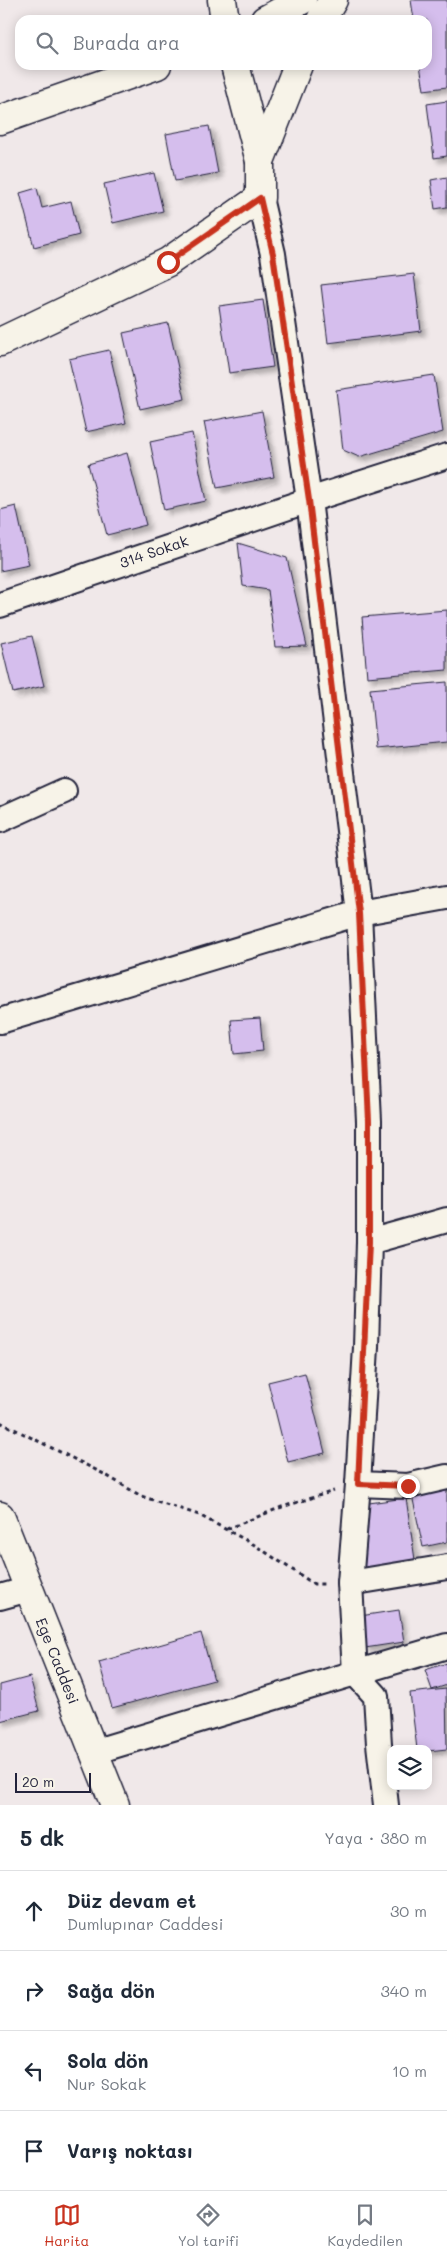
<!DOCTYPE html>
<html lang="tr">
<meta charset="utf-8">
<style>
body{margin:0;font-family:Mali,sans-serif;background:#f2f2f3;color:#1f2937}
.controls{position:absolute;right:15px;bottom:15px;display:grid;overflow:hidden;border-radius:10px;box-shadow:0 2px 12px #0003}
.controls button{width:45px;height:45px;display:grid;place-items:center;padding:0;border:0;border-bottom:1px solid #e0e1e3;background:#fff;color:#1f2937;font:25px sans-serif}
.scale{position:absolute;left:15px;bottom:12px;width:76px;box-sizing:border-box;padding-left:5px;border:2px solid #22223b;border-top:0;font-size:14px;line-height:18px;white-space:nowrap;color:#22223b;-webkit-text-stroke:4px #f7f3e8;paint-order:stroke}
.stop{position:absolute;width:15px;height:15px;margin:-11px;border:4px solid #c8321e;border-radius:50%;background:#fff}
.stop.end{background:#c8321e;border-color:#fff;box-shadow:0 1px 5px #0008}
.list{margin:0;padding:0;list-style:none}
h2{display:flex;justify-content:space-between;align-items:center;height:65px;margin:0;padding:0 20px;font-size:21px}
h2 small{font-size:16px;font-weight:400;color:#747a83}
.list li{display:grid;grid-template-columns:32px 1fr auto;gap:15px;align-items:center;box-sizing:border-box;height:80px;padding:0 20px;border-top:1px solid #e0e1e3}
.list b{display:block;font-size:19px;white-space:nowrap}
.list p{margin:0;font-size:16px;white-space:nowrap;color:#747a83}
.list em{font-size:16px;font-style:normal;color:#747a83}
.icon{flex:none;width:28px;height:28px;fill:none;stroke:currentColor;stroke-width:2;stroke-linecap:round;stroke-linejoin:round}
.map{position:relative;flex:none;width:447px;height:1805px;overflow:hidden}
.search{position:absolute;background:#fff;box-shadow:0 2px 12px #0003;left:15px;right:15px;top:15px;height:55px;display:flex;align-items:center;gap:12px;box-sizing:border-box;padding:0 18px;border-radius:15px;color:#747a83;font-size:19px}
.sheet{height:385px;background:#fff}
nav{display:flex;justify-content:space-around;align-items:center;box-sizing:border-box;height:70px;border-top:1px solid #e0e1e3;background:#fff;font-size:14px;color:#747a83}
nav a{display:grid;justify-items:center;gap:2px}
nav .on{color:#c8321e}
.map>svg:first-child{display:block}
.building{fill:#d5beed;stroke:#22223b;filter:url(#shadow)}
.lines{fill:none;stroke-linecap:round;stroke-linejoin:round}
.minor-casing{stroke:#22223b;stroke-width:28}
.tertiary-casing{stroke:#22223b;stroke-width:31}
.path{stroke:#22223b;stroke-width:3;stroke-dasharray:4 4;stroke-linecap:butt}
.minor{stroke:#f7f3e8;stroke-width:24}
.tertiary{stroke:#f7f3e8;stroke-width:28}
.route{stroke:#c8321e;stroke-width:6}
.labels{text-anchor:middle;stroke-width:5;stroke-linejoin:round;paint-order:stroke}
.street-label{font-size:15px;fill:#22223b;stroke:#f7f3e8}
</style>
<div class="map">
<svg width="447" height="1805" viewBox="0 0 447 1805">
<defs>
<filter id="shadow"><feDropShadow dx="4.5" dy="4.5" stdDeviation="2.5" flood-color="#0004"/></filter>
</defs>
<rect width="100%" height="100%" fill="#f0e8e9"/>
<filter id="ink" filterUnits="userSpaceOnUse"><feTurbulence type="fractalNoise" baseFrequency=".02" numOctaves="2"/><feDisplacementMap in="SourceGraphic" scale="10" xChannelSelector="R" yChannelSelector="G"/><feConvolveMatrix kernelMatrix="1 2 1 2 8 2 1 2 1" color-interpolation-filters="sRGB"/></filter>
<g filter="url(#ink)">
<g class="building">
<path d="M 411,0 L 447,0 L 447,87 L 424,90 L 420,65 L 427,65 L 427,20 L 414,20 Z"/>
<path d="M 447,101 L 447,156 L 434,158 L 427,104 Z"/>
<path d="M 209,126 L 218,173 L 175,181 L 166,134 Z"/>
<path d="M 154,173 L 163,211 L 113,223 L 104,184 Z"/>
<path d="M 447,177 L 447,207 L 435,209 L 431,180 Z"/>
<path d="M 37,188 L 42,208 L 71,201 L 79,235 L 34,247 L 20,193 Z"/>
<path d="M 414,274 L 421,331 L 328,343 L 321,285 Z"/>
<path d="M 263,300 L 273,367 L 229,373 L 219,306 Z"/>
<path d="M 168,323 L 185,399 L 140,409 L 123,333 Z"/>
<path d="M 109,350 L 126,423 L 86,432 L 69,359 Z"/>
<path d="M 434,375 L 443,432 L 359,457 L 343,450 L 336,390 Z"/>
<path d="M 262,411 L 274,477 L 217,488 L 204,422 Z"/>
<path d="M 192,433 L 206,501 L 164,510 L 150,442 Z"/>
<path d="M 127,453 L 146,525 L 107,535 L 88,464 Z"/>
<path d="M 16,506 L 29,565 L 0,571 L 0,510 Z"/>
<path d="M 238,543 L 287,558 L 307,646 L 275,647 L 268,590 L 243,586 Z"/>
<path d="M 447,610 L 447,670 L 367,677 L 362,617 Z"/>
<path d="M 32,636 L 44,686 L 13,693 L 1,643 Z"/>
<path d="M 447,682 L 447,742 L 376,749 L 370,689 Z"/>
<path d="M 260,1018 L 263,1051 L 234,1054 L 231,1020 Z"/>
<path d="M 305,1373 L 325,1453 L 288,1462 L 268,1382 Z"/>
<path d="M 447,1488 L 447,1542 L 423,1547 L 412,1495 Z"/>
<path d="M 406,1498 L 415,1560 L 364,1570 L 369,1503 Z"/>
<path d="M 399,1610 L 404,1642 L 365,1648 L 360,1616 Z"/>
<path d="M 201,1633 L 214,1680 L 112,1708 L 99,1662 Z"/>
<path d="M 447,1663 L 447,1685 L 432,1690 L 425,1670 Z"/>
<path d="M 30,1677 L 39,1711 L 0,1721 L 0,1685 Z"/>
<path d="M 446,1689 L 447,1749 L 428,1751 L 428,1749 L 417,1749 L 410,1693 Z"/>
</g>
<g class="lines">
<defs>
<g id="minor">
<path d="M 0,605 L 309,500 L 447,456"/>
<path d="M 0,820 L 64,791"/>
<path d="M 0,1021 L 359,913 L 447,897"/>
<path d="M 369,1242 L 447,1220"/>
<path d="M 358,1484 L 408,1486 L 447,1477"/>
<path d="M 350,1583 L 447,1567"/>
<path d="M 0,1597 L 29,1589"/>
<path d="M 93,1752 L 355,1673 L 350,1583 L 358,1484 L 366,1347 L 369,1242 L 369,1121 L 359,913 L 309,500 L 273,254 L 260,198"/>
<path d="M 386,1805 L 379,1744 L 376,1696 L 355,1673 L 447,1646"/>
</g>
<g id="tertiary">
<path d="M 222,0 L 225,20"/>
<path d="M 265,20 L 302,0"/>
<path d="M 321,20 L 333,0"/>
<path d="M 235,65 L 260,161"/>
<path d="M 0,120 L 157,65"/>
<path d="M 0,342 L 168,262 L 260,198 L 260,161 L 298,65"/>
<path d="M 0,1516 L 115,1805"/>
</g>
</defs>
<use href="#minor" class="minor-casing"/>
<use href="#tertiary" class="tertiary-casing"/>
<g class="path">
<path d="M 0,1422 L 104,1474 L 141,1496 L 199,1515 L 253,1544 L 314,1584 L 326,1584"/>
<path d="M 227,1529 L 282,1507 L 334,1491"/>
</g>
<use href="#minor" class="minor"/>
<use href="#tertiary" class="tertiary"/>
</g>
</g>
<g class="lines" filter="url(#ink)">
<path class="route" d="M 168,262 L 260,198 L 273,254 L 309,500 L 359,913 L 369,1121 L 369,1242 L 358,1484 L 408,1486"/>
</g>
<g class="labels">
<g class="street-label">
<text transform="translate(154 552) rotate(-19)" y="5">314 Sokak</text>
<text transform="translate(57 1661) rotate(68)" y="5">Ege Caddesi</text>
</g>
</g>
</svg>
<div class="controls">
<button><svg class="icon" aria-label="layers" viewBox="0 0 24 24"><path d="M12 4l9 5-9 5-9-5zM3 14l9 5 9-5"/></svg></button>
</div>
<div class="scale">20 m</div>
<div class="stop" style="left:168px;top:262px"></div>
<div class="stop end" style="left:408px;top:1486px"></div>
<div class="search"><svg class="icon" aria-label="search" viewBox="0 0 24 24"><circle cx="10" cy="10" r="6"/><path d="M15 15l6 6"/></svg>Burada ara</div>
</div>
<section class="sheet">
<h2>5 dk<small>Yaya · 380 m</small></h2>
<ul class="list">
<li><svg class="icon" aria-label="ahead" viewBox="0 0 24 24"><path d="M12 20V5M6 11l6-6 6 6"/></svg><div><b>Düz devam et</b><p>Dumlupınar Caddesi</p></div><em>30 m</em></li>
<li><svg class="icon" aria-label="right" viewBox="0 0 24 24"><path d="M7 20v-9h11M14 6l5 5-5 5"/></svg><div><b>Sağa dön</b></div><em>340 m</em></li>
<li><svg class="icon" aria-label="left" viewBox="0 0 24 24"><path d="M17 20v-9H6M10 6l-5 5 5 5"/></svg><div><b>Sola dön</b><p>Nur Sokak</p></div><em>10 m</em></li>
<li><svg class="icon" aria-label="arrive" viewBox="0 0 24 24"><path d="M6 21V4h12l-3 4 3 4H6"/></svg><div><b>Varış noktası</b></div></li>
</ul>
</section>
<nav>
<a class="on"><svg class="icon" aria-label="map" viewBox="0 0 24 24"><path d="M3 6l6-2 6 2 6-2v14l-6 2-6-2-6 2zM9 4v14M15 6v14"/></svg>Harita</a>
<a><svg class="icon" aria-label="directions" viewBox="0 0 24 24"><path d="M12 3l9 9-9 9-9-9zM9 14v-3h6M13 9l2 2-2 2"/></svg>Yol tarifi</a>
<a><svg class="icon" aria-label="saved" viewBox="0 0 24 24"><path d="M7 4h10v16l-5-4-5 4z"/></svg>Kaydedilen</a>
</nav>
